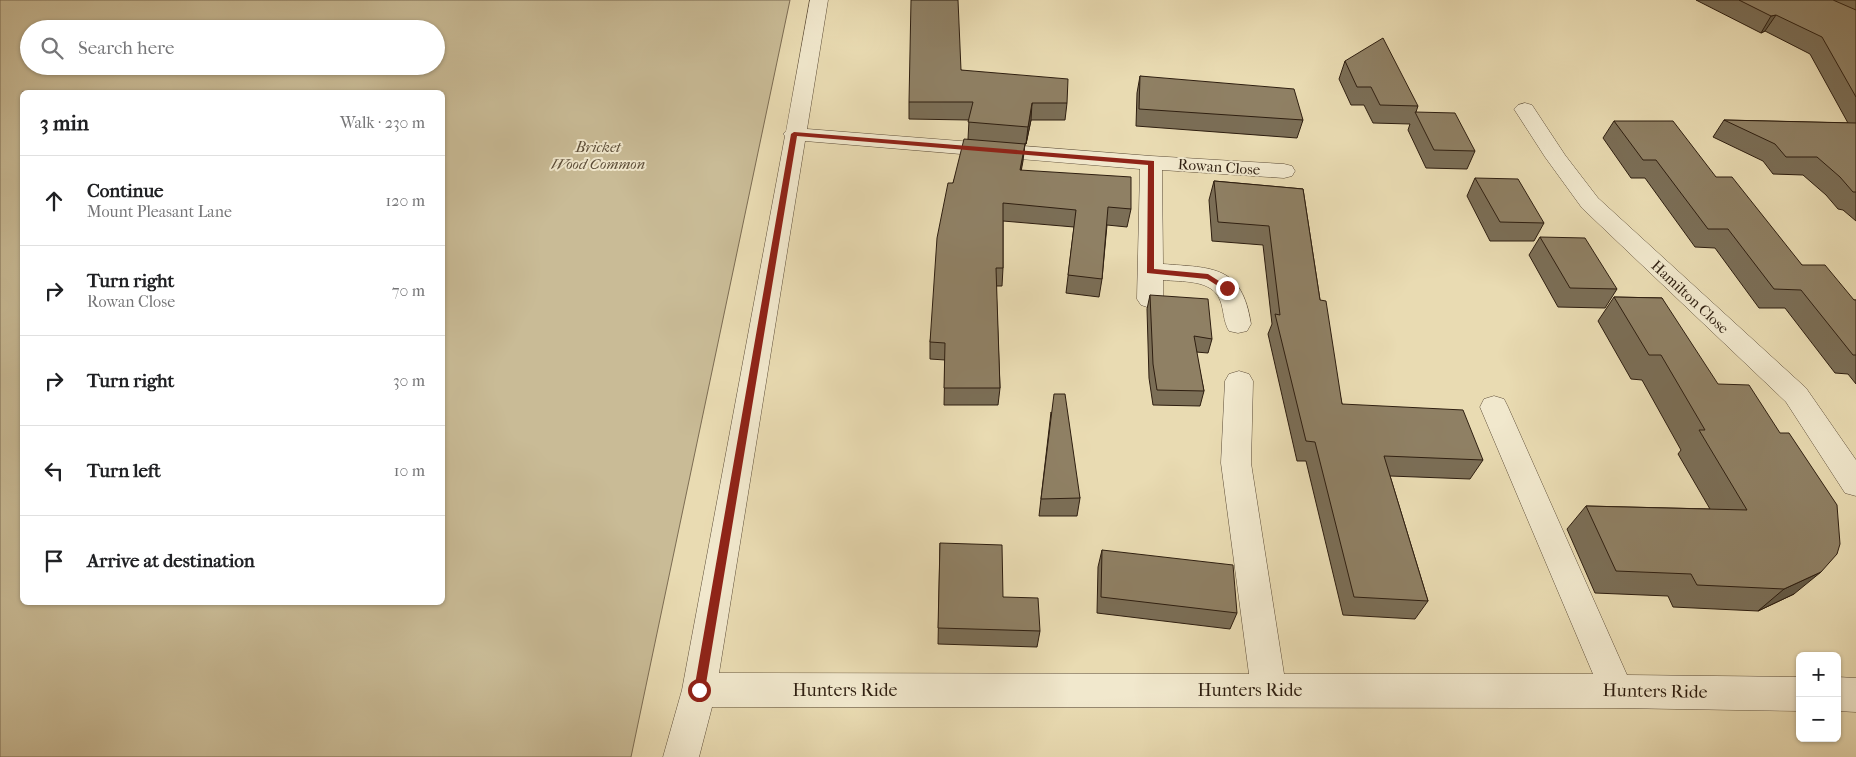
<!DOCTYPE html>
<meta charset="utf-8">
<style>
body{margin:0;font-family:"IM FELL French Canon",serif;background:#f6f6f6;color:#202124}
.controls{position:absolute;right:15px;bottom:15px;display:grid;overflow:hidden;border-radius:8px;box-shadow:0 1px 4px #0004}
.controls button{width:45px;height:45px;display:grid;place-items:center;padding:0;border:0;border-bottom:1px solid #e0e0e0;background:#fff;color:#202124;font:25px sans-serif}
.stop{position:absolute;width:15px;height:15px;margin:-11px;border:4px solid #8f2418;border-radius:50%;background:#fff}
.stop.end{background:#8f2418;border-color:#fff;box-shadow:0 1px 5px #0008}
.list{margin:0;padding:0;list-style:none}
h2{display:flex;justify-content:space-between;align-items:center;height:65px;margin:0;padding:0 20px;font-size:21px}
h2 small{font-size:16px;font-weight:400;color:#757577}
.list li{display:grid;grid-template-columns:32px 1fr auto;gap:15px;align-items:center;box-sizing:border-box;height:90px;padding:0 20px;border-top:1px solid #e0e0e0}
.list b{display:block;font-size:19px;white-space:nowrap}
.list p{margin:0;font-size:16px;white-space:nowrap;color:#757577}
.list em{font-size:16px;font-style:normal;color:#757577}
.icon{flex:none;width:28px;height:28px;fill:none;stroke:currentColor;stroke-width:2;stroke-linecap:round;stroke-linejoin:round}
.map{position:relative;flex:none;width:1856px;height:757px;overflow:hidden}
.search{position:absolute;background:#fff;box-shadow:0 1px 4px #0004;left:20px;top:20px;width:425px;height:55px;display:flex;align-items:center;gap:12px;box-sizing:border-box;padding:0 18px;border-radius:28px;color:#757577;font-size:19px}
.panel{position:absolute;background:#fff;box-shadow:0 1px 4px #0004;left:20px;top:90px;width:425px;height:515px;border-radius:8px}
.map>svg:first-child{display:block}
.green{fill:#c9bb96;stroke:#7c6c53;fill-rule:evenodd}
.lines{fill:none;stroke-linecap:round;stroke-linejoin:round}
.minor-casing{stroke:#5d4d38;stroke-width:1}
.minor{fill:#f1e8cd;fill-rule:evenodd}
.wall{fill:#7b6e56;stroke:#2e1e10}
.shaded-wall{fill:#645a46;stroke:#2e1e10}
.building{fill:#8f8064;stroke:#2e1e10}
.route{fill:#8f2418}
.labels{text-anchor:middle;stroke-width:4;stroke-linejoin:round;paint-order:stroke}
.park-label{font-size:15px;font-style:italic;fill:#5c4d38;stroke:#f1e8cd}
.street-label{font-size:15px;fill:#2e1e10;stroke:#f1e8cd}
.near-street-label{font-size:18px;fill:#2e1e10;stroke:#f1e8cd}
</style>
<div class="map">
<svg width="1856" height="757" viewBox="0 0 1856 757">
<rect width="100%" height="100%" fill="#e9dbb2"/>
<filter id="stains"><feTurbulence type="fractalNoise" baseFrequency=".004" numOctaves="4"/><feColorMatrix values="0 0 0 0 .2 0 0 0 0 .09 0 0 0 0 .02 0 0 0 .5 -.17"/></filter>
<radialGradient id="worn" r=".72"><stop offset=".6" stop-color="#630" stop-opacity="0"/><stop offset="1" stop-color="#630" stop-opacity=".3"/></radialGradient>
<path class="green" d="M 0,0 L 790,0 L 631,757 L 0,757 ZM 29,29 L 436,29 L 436,66 L 29,66 ZM 22,92 L 442,92 L 442,602 L 22,602 Z"/>
<g class="lines">
<defs>
<g id="minor">
<path d="M 810,0 L 828,0 L 807,129 L 1151,156 L 1284,164 L 1292,166 L 1295,171 L 1292,176 L 1284,178 L 1162,170 L 1163,264 C 1213,268 1242,265 1251,324 L 1247,331 L 1238,333 L 1229,331 C 1223,321 1224,310 1220,300 C 1212,279 1181,282 1163,280 L 1163,299 L 1159,305 L 1150,308 L 1141,305 L 1137,299 L 1140,169 L 805,141 L 719,673 L 1249,674 L 1221,463 L 1225,381 L 1229,374 L 1239,371 L 1249,374 L 1253,381 L 1251,463 L 1284,674 L 1593,674 L 1480,407 L 1484,399 L 1494,396 L 1504,399 L 1508,407 L 1627,675 L 1800,677 L 1800,711 L 1617,708 L 712,707 L 699,757 L 663,757 L 682,690 L 785,136 L 783,134 L 786,131 Z"/>
<path d="M 1525,103 L 1532,105 L 1565,155 L 1598,198 L 1806,388 L 1856,460 L 1856,496 L 1845,493 L 1786,402 L 1582,208 L 1545,157 L 1514,109 L 1518,105 Z"/>
<path d="M 1837,677 L 1856,678 L 1856,712 L 1837,711 Z"/>
</g>
</defs>
<use href="#minor" class="minor-casing"/>
<use href="#minor" class="minor"/>
</g>
<g class="wall">
<path d="M 1696,0 L 1856,0 L 1856,221 L 1843,210 L 1838,209 L 1826,195 L 1803,175 L 1773,174 L 1763,161 L 1713,137 L 1724,120 L 1848,123 L 1810,54 L 1765,31 L 1761,33 Z"/>
<path d="M 1345,61 L 1418,106 L 1416,112 L 1475,151 L 1467,169 L 1426,168 L 1408,130 L 1410,124 L 1373,123 L 1364,105 L 1351,105 L 1339,79 Z"/>
<path d="M 961,70 L 1067,103 L 1065,120 L 1031,120 L 1026,144 L 1024,144 L 1021,171 L 1131,209 L 1127,227 L 1107,225 L 1102,279 L 1099,297 L 1066,293 L 1074,227 L 1003,221 L 1003,268 L 1002,286 L 996,286 L 1000,388 L 998,405 L 944,405 L 945,360 L 930,359 L 930,342 L 953,183 L 968,139 L 969,120 L 909,119 L 909,102 Z"/>
<path d="M 1140,76 L 1303,120 L 1297,138 L 1136,126 L 1137,93 Z"/>
<path d="M 1614,121 L 1716,177 L 1802,265 L 1854,300 L 1856,300 L 1856,384 L 1848,374 L 1835,373 L 1785,308 L 1759,308 L 1715,248 L 1695,247 L 1645,178 L 1631,178 L 1603,138 Z"/>
<path d="M 1475,178 L 1544,223 L 1534,241 L 1490,241 L 1467,196 Z"/>
<path d="M 1214,181 L 1303,189 L 1320,300 L 1342,404 L 1483,460 L 1470,479 L 1390,476 L 1428,601 L 1415,619 L 1343,615 L 1306,461 L 1297,461 L 1268,334 L 1272,324 L 1263,245 L 1212,241 L 1209,200 Z"/>
<path d="M 1540,237 L 1617,289 L 1605,308 L 1558,307 L 1529,255 Z"/>
<path d="M 1150,295 L 1212,339 L 1208,353 L 1196,352 L 1204,391 L 1200,406 L 1153,405 L 1149,378 L 1147,309 Z"/>
<path d="M 1614,297 L 1662,298 L 1794,594 L 1758,611 L 1673,607 L 1668,596 L 1595,593 L 1567,529 L 1586,506 L 1710,509 L 1678,454 L 1681,450 L 1642,380 L 1631,379 L 1598,321 Z"/>
<path d="M 1051,412 L 1080,498 L 1077,516 L 1039,516 Z"/>
<path d="M 940,543 L 1003,597 L 1040,631 L 1037,647 L 938,644 Z"/>
<path d="M 1102,550 L 1237,613 L 1230,629 L 1097,613 L 1098,567 Z"/>
</g>
<g class="shaded-wall">
<path d="M 1776,15 L 1765,31 L 1761,33 L 1771,16 Z"/>
<path d="M 1032,103 L 1031,120 L 1026,144 L 1028,127 Z"/>
<path d="M 1025,144 L 1023,161 L 1018,188 L 1020,170 Z"/>
<path d="M 1821,572 L 1794,594 L 1758,611 L 1784,589 Z"/>
</g>
<g class="building">
<path d="M 911,0 L 958,0 L 961,70 L 1068,79 L 1067,103 L 1032,103 L 1028,127 L 968,122 L 973,102 L 909,102 Z"/>
<path d="M 1739,0 L 1833,0 L 1856,10 L 1856,97 L 1822,37 L 1776,15 L 1771,16 Z"/>
<path d="M 1383,38 L 1418,106 L 1380,105 L 1371,87 L 1357,87 L 1345,61 Z"/>
<path d="M 1140,76 L 1294,89 L 1303,120 L 1139,109 Z"/>
<path d="M 1415,112 L 1455,113 L 1475,151 L 1434,150 Z"/>
<path d="M 1724,120 L 1856,123 L 1856,192 L 1853,192 L 1840,177 L 1817,157 L 1786,157 L 1775,144 Z"/>
<path d="M 1614,121 L 1673,121 L 1716,177 L 1732,177 L 1802,265 L 1825,265 L 1854,300 L 1856,300 L 1856,355 L 1853,355 L 1801,290 L 1774,289 L 1728,229 L 1708,229 L 1656,160 L 1643,160 Z"/>
<path d="M 964,139 L 1025,144 L 1020,170 L 1131,177 L 1131,209 L 1108,207 L 1102,279 L 1068,275 L 1076,210 L 1003,203 L 1003,268 L 996,268 L 1000,388 L 944,388 L 945,343 L 930,342 L 937,238 L 948,183 L 953,183 Z"/>
<path d="M 1475,178 L 1518,179 L 1544,223 L 1500,222 Z"/>
<path d="M 1214,181 L 1303,189 L 1320,300 L 1326,301 L 1342,404 L 1463,410 L 1483,460 L 1384,456 L 1428,601 L 1354,597 L 1315,442 L 1306,441 L 1275,314 L 1280,315 L 1269,226 L 1218,222 Z"/>
<path d="M 1540,237 L 1585,238 L 1617,289 L 1570,288 Z"/>
<path d="M 1150,295 L 1208,299 L 1212,339 L 1194,336 L 1204,391 L 1157,390 L 1153,364 Z"/>
<path d="M 1614,297 L 1662,298 L 1718,384 L 1749,385 L 1780,433 L 1789,433 L 1837,505 L 1840,544 L 1837,554 L 1821,572 L 1784,589 L 1697,585 L 1691,574 L 1616,571 L 1586,506 L 1747,510 L 1699,430 L 1705,430 L 1661,355 L 1649,355 Z"/>
<path d="M 1054,394 L 1065,394 L 1080,498 L 1041,499 Z"/>
<path d="M 940,543 L 1002,545 L 1003,597 L 1038,598 L 1040,631 L 938,628 Z"/>
<path d="M 1102,550 L 1233,565 L 1237,613 L 1101,597 Z"/>
</g>
<path class="route" d="M 794,132 L 1154,161 L 1154,269 L 1208,274 L 1230,288 L 1224,290 L 1207,279 L 1147,273 L 1148,165 L 797,136 L 705,690 L 699,694 L 694,690 L 791,134 Z"/>
<g class="labels">
<g class="park-label">
<text x="598" y="152">Bricket<tspan x="598" dy="17">Wood Common</tspan></text>
</g>
<g class="street-label">
<text transform="translate(1219 167) rotate(4)" y="5">Rowan Close</text>
<text transform="translate(1690 297) rotate(43)" y="5">Hamilton Close</text>
</g>
<g class="near-street-label">
<text x="845" y="696">Hunters Ride</text>
<text x="1250" y="696">Hunters Ride</text>
<text transform="translate(1655 691) rotate(1)" y="6">Hunters Ride</text>
</g>
</g>
<rect width="100%" height="100%" filter="url(#stains)"/>
<rect width="100%" height="100%" fill="url(#worn)"/>
</svg>
<div class="controls">
<button>+</button>
<button>−</button>
</div>
<div class="stop" style="left:699px;top:690px"></div>
<div class="stop end" style="left:1227px;top:288px"></div>
<div class="search"><svg class="icon" aria-label="search" viewBox="0 0 24 24"><circle cx="10" cy="10" r="6"/><path d="M15 15l6 6"/></svg>Search here</div>
<section class="panel">
<h2>3 min<small>Walk · 230 m</small></h2>
<ul class="list">
<li><svg class="icon" aria-label="ahead" viewBox="0 0 24 24"><path d="M12 20V5M6 11l6-6 6 6"/></svg><div><b>Continue</b><p>Mount Pleasant Lane</p></div><em>120 m</em></li>
<li><svg class="icon" aria-label="right" viewBox="0 0 24 24"><path d="M7 20v-9h11M14 6l5 5-5 5"/></svg><div><b>Turn right</b><p>Rowan Close</p></div><em>70 m</em></li>
<li><svg class="icon" aria-label="right" viewBox="0 0 24 24"><path d="M7 20v-9h11M14 6l5 5-5 5"/></svg><div><b>Turn right</b></div><em>30 m</em></li>
<li><svg class="icon" aria-label="left" viewBox="0 0 24 24"><path d="M17 20v-9H6M10 6l-5 5 5 5"/></svg><div><b>Turn left</b></div><em>10 m</em></li>
<li><svg class="icon" aria-label="arrive" viewBox="0 0 24 24"><path d="M6 21V4h12l-3 4 3 4H6"/></svg><div><b>Arrive at destination</b></div></li>
</ul>
</section>
</div>
